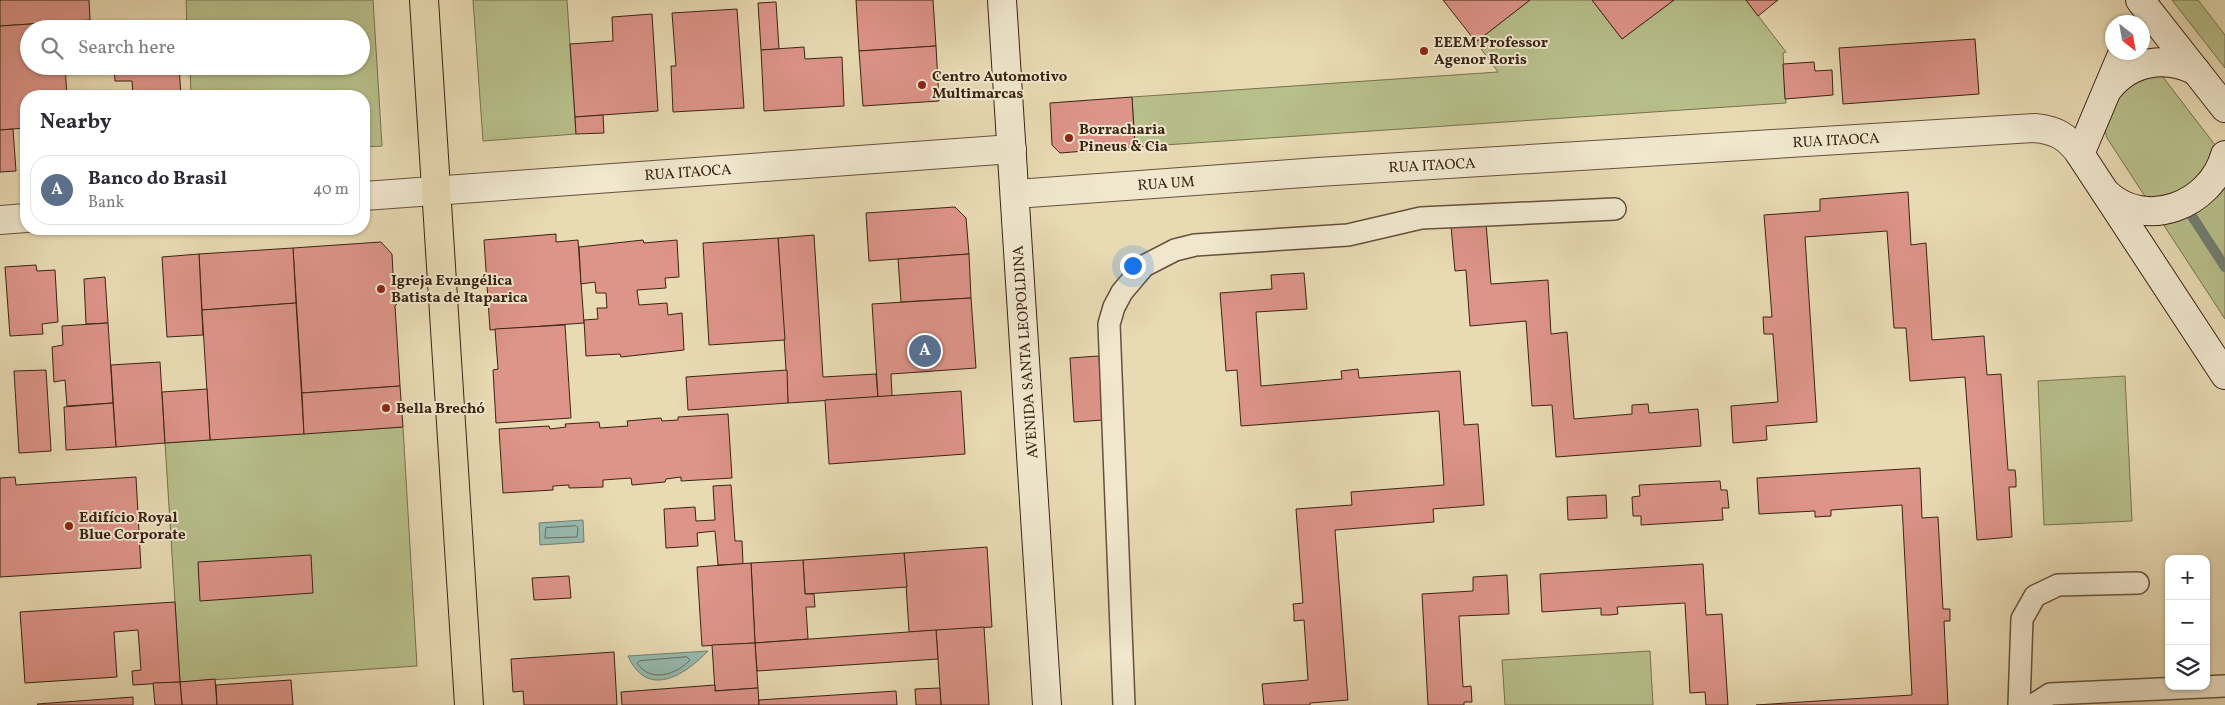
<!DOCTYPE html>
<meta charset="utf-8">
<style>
body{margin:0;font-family:Vollkorn,serif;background:#f7f7f7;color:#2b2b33}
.controls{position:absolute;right:15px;bottom:15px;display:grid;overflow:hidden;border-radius:10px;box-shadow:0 1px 4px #0004}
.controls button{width:45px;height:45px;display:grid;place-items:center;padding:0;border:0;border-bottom:1px solid #e1e1e2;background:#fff;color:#2b2b33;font:25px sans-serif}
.compass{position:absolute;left:2105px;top:15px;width:45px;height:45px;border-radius:50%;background:#fff;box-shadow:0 1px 4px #0004;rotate:149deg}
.you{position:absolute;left:1132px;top:265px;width:18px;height:18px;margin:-12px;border:4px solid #fff;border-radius:50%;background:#1a73e8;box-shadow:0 0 0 8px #1a73e833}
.badge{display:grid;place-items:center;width:32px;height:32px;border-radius:50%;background:#8f2418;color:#fff;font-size:16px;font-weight:700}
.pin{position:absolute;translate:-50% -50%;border:2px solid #fff;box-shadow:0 1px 5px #0006}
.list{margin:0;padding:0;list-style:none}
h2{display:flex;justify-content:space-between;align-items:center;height:65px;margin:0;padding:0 20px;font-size:21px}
h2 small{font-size:16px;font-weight:400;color:#7c7c81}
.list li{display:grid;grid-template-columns:32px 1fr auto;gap:15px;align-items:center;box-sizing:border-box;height:70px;margin:0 10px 10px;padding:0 10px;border:1px solid #e1e1e2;border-radius:20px}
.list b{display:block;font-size:19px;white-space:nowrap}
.list p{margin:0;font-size:16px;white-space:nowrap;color:#7c7c81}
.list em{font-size:16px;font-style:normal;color:#7c7c81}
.icon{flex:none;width:28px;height:28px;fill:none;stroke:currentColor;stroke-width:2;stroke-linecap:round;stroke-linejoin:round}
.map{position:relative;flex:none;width:2225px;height:705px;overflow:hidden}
.search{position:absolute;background:#fff;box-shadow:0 1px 4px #0004;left:20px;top:20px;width:350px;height:55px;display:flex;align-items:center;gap:12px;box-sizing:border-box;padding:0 18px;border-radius:28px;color:#7c7c81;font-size:19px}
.panel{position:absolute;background:#fff;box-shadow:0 1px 4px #0004;left:20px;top:90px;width:350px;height:145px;border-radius:20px}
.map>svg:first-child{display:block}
.green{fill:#b7bf8b;stroke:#79714f}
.water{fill:#97baaf;stroke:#727e71}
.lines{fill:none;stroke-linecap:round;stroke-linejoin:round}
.shore{stroke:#696e61;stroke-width:1}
.stream{stroke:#727e71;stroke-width:10}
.building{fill:#dd9489;stroke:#3b2313}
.lane-casing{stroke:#66513b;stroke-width:24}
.street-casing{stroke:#66513b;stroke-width:30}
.secondary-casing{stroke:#3b2313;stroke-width:30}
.primary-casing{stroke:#3b2313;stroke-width:30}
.lane{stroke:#f0e7ce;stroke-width:21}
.street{stroke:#f0e7ce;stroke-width:28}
.secondary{stroke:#f0e7ce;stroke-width:28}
.primary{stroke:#e8dab3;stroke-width:28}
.poi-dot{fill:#8f2418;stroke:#f0e7ce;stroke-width:2}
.labels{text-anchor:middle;stroke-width:4;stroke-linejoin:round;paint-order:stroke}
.poi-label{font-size:15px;font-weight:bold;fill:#3b2313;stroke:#f0e7ce;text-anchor:start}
.street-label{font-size:15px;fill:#3b2313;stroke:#f0e7ce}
</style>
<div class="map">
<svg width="2225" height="705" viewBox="0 0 2225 705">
<rect width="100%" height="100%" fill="#e8dab3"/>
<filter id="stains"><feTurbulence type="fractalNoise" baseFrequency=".004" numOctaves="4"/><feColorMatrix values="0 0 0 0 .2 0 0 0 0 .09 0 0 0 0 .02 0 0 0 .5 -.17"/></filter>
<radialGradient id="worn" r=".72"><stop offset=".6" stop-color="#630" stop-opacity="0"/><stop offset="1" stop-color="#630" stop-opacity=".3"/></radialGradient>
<g class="green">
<path d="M 186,0 L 373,0 L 382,146 L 364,147 L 364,96 L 191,96 L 190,66 L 361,66 L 361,29 L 187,29 Z"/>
<path d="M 473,0 L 567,0 L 576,134 L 483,141 Z"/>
<path d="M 1530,0 L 1592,0 L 1622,39 L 1674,0 L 1746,0 L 1786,52 L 1783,53 L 1786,103 L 1135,147 L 1132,97 L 1498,72 L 1476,42 Z"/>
<path d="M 2172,0 L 2198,0 L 2225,35 L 2225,68 Z"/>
<path d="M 2143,51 L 2225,158 L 2225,319 L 2107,138 L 2104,126 L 2127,53 Z"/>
<path d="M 2125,376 L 2132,521 L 2044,525 L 2038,381 Z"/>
<path d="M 403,427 L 417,666 L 180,682 L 165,443 Z"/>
<path d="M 1650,651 L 1653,705 L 1505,705 L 1502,660 Z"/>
</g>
<g class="water">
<path d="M 583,520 L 584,542 L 540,545 L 539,523 Z"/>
<path d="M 708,651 C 684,676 647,699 628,656 Z"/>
</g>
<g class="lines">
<g class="shore">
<path d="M 576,526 L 578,528 L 577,537 L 545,538 L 546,528 Z"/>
<path d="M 687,657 L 690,660 C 676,675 650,683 637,663 L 639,661 Z"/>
</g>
<path class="stream" d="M 2188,210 L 2225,267"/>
</g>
<g class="building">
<path d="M 0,0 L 89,0 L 90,20 L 0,26 Z"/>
<path d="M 856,0 L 933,0 L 936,46 L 859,51 Z"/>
<path d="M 1443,0 L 1530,0 L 1476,42 Z"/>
<path d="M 1592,0 L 1674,0 L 1622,39 Z"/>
<path d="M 1746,0 L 1778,0 L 1758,16 Z"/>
<path d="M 776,2 L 779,49 L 761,50 L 758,3 Z"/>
<path d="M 737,9 L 744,108 L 673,112 L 671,66 L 676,66 L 672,13 Z"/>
<path d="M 652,14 L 658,111 L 575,117 L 570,44 L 613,41 L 612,17 Z"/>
<path d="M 62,22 L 62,29 L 29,29 L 29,66 L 65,66 L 67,96 L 26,96 L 26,128 L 0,130 L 0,26 Z"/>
<path d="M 1975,39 L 1979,94 L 1843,104 L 1839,48 Z"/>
<path d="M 936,46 L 939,101 L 863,106 L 859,51 Z"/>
<path d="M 804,47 L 805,59 L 842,57 L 844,106 L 764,111 L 761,50 Z"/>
<path d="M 1814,62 L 1815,71 L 1832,70 L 1833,95 L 1785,99 L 1783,64 Z"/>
<path d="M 114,66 L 179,66 L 181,96 L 133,96 L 132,81 L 115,81 Z"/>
<path d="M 1132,97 L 1135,147 L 1060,153 L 1052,145 L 1050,103 Z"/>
<path d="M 603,115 L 604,133 L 576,134 L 575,117 Z"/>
<path d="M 13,129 L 16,171 L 0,172 L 0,130 Z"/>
<path d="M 1908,192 L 1911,245 L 1926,243 L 1932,340 L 1984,336 L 1987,375 L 2001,374 L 2008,470 L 2015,470 L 2016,479 L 2016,487 L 2009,487 L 2012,537 L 1977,540 L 1965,377 L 1910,381 L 1906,328 L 1894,328 L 1887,231 L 1805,237 L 1817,422 L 1766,426 L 1767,440 L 1733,443 L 1731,406 L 1778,402 L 1773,334 L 1764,334 L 1763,317 L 1772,317 L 1764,215 L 1820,211 L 1820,199 Z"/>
<path d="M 955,207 L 966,218 L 969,254 L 869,261 L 866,213 Z"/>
<path d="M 1486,223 L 1491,284 L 1548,280 L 1551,334 L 1567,332 L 1574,419 L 1632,414 L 1632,405 L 1648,404 L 1649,413 L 1698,409 L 1701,446 L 1556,457 L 1552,405 L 1532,406 L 1526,321 L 1470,326 L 1466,270 L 1455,271 L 1451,226 Z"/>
<path d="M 556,234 L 556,242 L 578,240 L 584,323 L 490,330 L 484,240 Z"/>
<path d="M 814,235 L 823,377 L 876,374 L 878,397 L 788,403 L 778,238 Z"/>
<path d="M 778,238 L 785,340 L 709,345 L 703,243 Z"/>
<path d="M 643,240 L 644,243 L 677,240 L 679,277 L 665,278 L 666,288 L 637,290 L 639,305 L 667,303 L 668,315 L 682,313 L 684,350 L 621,357 L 620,354 L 586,356 L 584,320 L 598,319 L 597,308 L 607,308 L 606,293 L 596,293 L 595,282 L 581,284 L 579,247 Z"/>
<path d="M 381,242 L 392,254 L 393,273 L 400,279 L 401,299 L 395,306 L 400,386 L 302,393 L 293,248 Z"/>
<path d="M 293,248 L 296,303 L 202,310 L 199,254 Z"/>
<path d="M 199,254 L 203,335 L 167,337 L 162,257 Z"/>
<path d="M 969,254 L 971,298 L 901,302 L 898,259 Z"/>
<path d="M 36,265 L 37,271 L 55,270 L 58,322 L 42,324 L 43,334 L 10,336 L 5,267 Z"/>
<path d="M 1304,273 L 1307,309 L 1256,312 L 1261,386 L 1342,379 L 1341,371 L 1358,369 L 1359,378 L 1460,371 L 1464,425 L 1478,424 L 1484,505 L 1433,509 L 1434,522 L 1335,530 L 1348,700 L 1310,703 L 1310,705 L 1264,705 L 1262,684 L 1308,680 L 1304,620 L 1294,621 L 1294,612 L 1293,604 L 1303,603 L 1296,509 L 1352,505 L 1351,492 L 1444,485 L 1439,411 L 1241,426 L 1237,370 L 1226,371 L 1220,293 L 1272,289 L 1271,275 Z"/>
<path d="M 105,277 L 108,323 L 86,324 L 84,279 Z"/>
<path d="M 971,298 L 976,368 L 891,374 L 892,396 L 878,397 L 872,304 Z"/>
<path d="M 296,303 L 304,434 L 210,440 L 202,310 Z"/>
<path d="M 108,323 L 113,403 L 67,406 L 65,380 L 54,382 L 52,347 L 63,345 L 62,326 Z"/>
<path d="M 565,325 L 571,418 L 496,423 L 493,370 L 498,369 L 495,329 Z"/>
<path d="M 1099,356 L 1103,420 L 1074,422 L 1070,358 Z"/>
<path d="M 160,362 L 165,443 L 116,447 L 111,365 Z"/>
<path d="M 46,370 L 51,451 L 19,453 L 14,371 Z"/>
<path d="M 787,370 L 788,403 L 688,410 L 686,377 Z"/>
<path d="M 400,386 L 403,427 L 304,434 L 302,393 Z"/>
<path d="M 207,389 L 210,440 L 165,443 L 162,392 Z"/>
<path d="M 961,391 L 965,454 L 829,464 L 825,400 Z"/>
<path d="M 113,403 L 116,447 L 66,450 L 64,407 Z"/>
<path d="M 728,414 L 732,478 L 681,481 L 681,477 L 666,479 L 665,482 L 632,485 L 631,478 L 603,480 L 603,487 L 569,488 L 569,485 L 553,486 L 553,490 L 503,493 L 499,429 L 549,426 L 550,429 L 566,427 L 565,424 L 599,422 L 600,428 L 628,426 L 627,421 L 661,418 L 662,421 L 678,420 L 678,417 Z"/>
<path d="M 1920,468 L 1922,518 L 1938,517 L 1943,609 L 1950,609 L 1950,621 L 1944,621 L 1948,705 L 1756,705 L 1912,695 L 1902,505 L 1831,510 L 1831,516 L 1815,517 L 1815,511 L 1759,514 L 1757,478 Z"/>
<path d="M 15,477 L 16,485 L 136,477 L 141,568 L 0,577 L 0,478 Z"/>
<path d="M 1720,481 L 1721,490 L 1727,490 L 1729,508 L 1722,508 L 1723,520 L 1641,525 L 1641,516 L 1633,516 L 1632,497 L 1640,496 L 1639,485 Z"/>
<path d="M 731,485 L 735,541 L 742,541 L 743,564 L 718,565 L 715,531 L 697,533 L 698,546 L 666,548 L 664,509 L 695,507 L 696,521 L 715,520 L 713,486 Z"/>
<path d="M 1606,495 L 1607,518 L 1568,520 L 1567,497 Z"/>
<path d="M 987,547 L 992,627 L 909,632 L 904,553 Z"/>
<path d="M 904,553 L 907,587 L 805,594 L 803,560 Z"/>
<path d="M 311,555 L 313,593 L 200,601 L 198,562 Z"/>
<path d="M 803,560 L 805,594 L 814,594 L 815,607 L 806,607 L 808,639 L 755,643 L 751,563 Z"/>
<path d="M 751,563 L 755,643 L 702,646 L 697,567 Z"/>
<path d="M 1703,564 L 1706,615 L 1722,614 L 1728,705 L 1706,705 L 1705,692 L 1690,693 L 1685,603 L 1617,607 L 1618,614 L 1610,615 L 1601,615 L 1601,608 L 1542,612 L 1540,574 Z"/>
<path d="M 1507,575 L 1509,614 L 1459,616 L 1463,687 L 1471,686 L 1472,702 L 1464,702 L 1464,705 L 1428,705 L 1422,594 L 1473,591 L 1473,577 Z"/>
<path d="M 569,576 L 571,598 L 534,600 L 532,578 Z"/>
<path d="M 175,602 L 180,682 L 133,685 L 132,671 L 141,670 L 138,630 L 114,632 L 117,677 L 25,683 L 20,612 Z"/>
<path d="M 984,627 L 989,705 L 941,705 L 936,630 Z"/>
<path d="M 936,630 L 938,659 L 757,671 L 755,643 Z"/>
<path d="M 755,643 L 758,688 L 715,691 L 712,645 Z"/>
<path d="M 614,652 L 617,705 L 524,705 L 523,691 L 513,692 L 511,659 Z"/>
<path d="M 215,679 L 217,705 L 182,705 L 180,682 Z"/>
<path d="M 291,680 L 293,705 L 217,705 L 216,685 Z"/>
<path d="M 180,682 L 182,705 L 155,705 L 153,683 Z"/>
<path d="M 715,685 L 715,691 L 758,688 L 759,705 L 622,705 L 621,692 Z"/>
<path d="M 940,688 L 941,705 L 916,705 L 915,689 Z"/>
<path d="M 896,691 L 897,705 L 759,705 L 759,700 Z"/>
<path d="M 133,697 L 133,705 L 38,705 L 37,704 Z"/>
</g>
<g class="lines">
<defs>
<g id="lane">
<path d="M 1124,705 L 1109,324 L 1114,307 L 1122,292 L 1144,266 L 1175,250 L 1195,245 L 1348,235 L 1421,218 L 1615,209"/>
<path d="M 2019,705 L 2022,619 L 2035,596 L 2058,585 L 2138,583"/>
<path d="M 2033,705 L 2050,694 L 2225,686"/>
</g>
<g id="street">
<path d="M 1015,194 L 1318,172 L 2035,128 C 2056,130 2068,137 2080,154"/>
<path d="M 364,196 L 1012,149"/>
<path d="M 0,220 L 26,218"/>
</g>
<g id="secondary">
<path d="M 1002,0 L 1047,705"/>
<path d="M 2140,0 L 2225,108"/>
<path d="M 2123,52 L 2080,154 L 2225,375"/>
<path d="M 2109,88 C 2131,60 2166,56 2196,71"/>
<path d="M 2106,193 C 2146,231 2211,205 2225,155"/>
</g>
<path id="primary" d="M 424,0 L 469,705"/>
</defs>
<use href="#lane" class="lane-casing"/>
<use href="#street" class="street-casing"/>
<use href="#secondary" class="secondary-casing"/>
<use href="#primary" class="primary-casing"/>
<use href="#lane" class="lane"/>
<use href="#street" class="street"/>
<use href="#secondary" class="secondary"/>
<use href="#primary" class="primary"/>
</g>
<g class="poi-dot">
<circle cx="1424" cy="51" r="5"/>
<circle cx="922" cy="85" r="5"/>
<circle cx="1069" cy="138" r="5"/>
<circle cx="381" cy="289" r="5"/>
<circle cx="386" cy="408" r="5"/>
<circle cx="69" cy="526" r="5"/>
</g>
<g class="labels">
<g class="poi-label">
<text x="1434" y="47">EEEM Professor<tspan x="1434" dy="17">Agenor Roris</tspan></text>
<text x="932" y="81">Centro Automotivo<tspan x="932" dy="17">Multimarcas</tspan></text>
<text x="1079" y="134">Borracharia<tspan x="1079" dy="17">Pineus &amp; Cia</tspan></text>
<text x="391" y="285">Igreja Evangélica<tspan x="391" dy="17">Batista de Itaparica</tspan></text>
<text x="396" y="413">Bella Brechó</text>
<text x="79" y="522">Edifício Royal<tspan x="79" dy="17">Blue Corporate</tspan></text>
</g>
<g class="street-label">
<text transform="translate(1836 140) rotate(-3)" y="5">RUA ITAOCA</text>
<text transform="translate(1432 165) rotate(-3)" y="5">RUA ITAOCA</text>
<text transform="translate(688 172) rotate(-4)" y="5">RUA ITAOCA</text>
<text transform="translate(1166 183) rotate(-4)" y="5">RUA UM</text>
<text transform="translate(1025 352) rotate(-94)" y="5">AVENIDA SANTA LEOPOLDINA</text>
</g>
</g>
<rect width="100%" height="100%" filter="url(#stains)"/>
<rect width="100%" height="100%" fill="url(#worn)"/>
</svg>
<div class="controls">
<button>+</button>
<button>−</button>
<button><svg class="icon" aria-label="layers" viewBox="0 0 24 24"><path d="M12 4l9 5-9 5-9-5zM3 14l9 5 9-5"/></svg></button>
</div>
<svg class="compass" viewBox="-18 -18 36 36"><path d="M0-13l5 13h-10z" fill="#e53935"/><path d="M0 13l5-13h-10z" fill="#7c7c81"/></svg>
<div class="you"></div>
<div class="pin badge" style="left:925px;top:351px;background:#5c6f8a">A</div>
<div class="search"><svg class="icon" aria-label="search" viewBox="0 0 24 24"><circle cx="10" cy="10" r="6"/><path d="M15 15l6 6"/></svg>Search here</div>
<section class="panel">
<h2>Nearby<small></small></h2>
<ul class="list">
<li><span class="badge" style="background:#5c6f8a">A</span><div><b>Banco do Brasil</b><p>Bank</p></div><em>40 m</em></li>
</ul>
</section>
</div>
